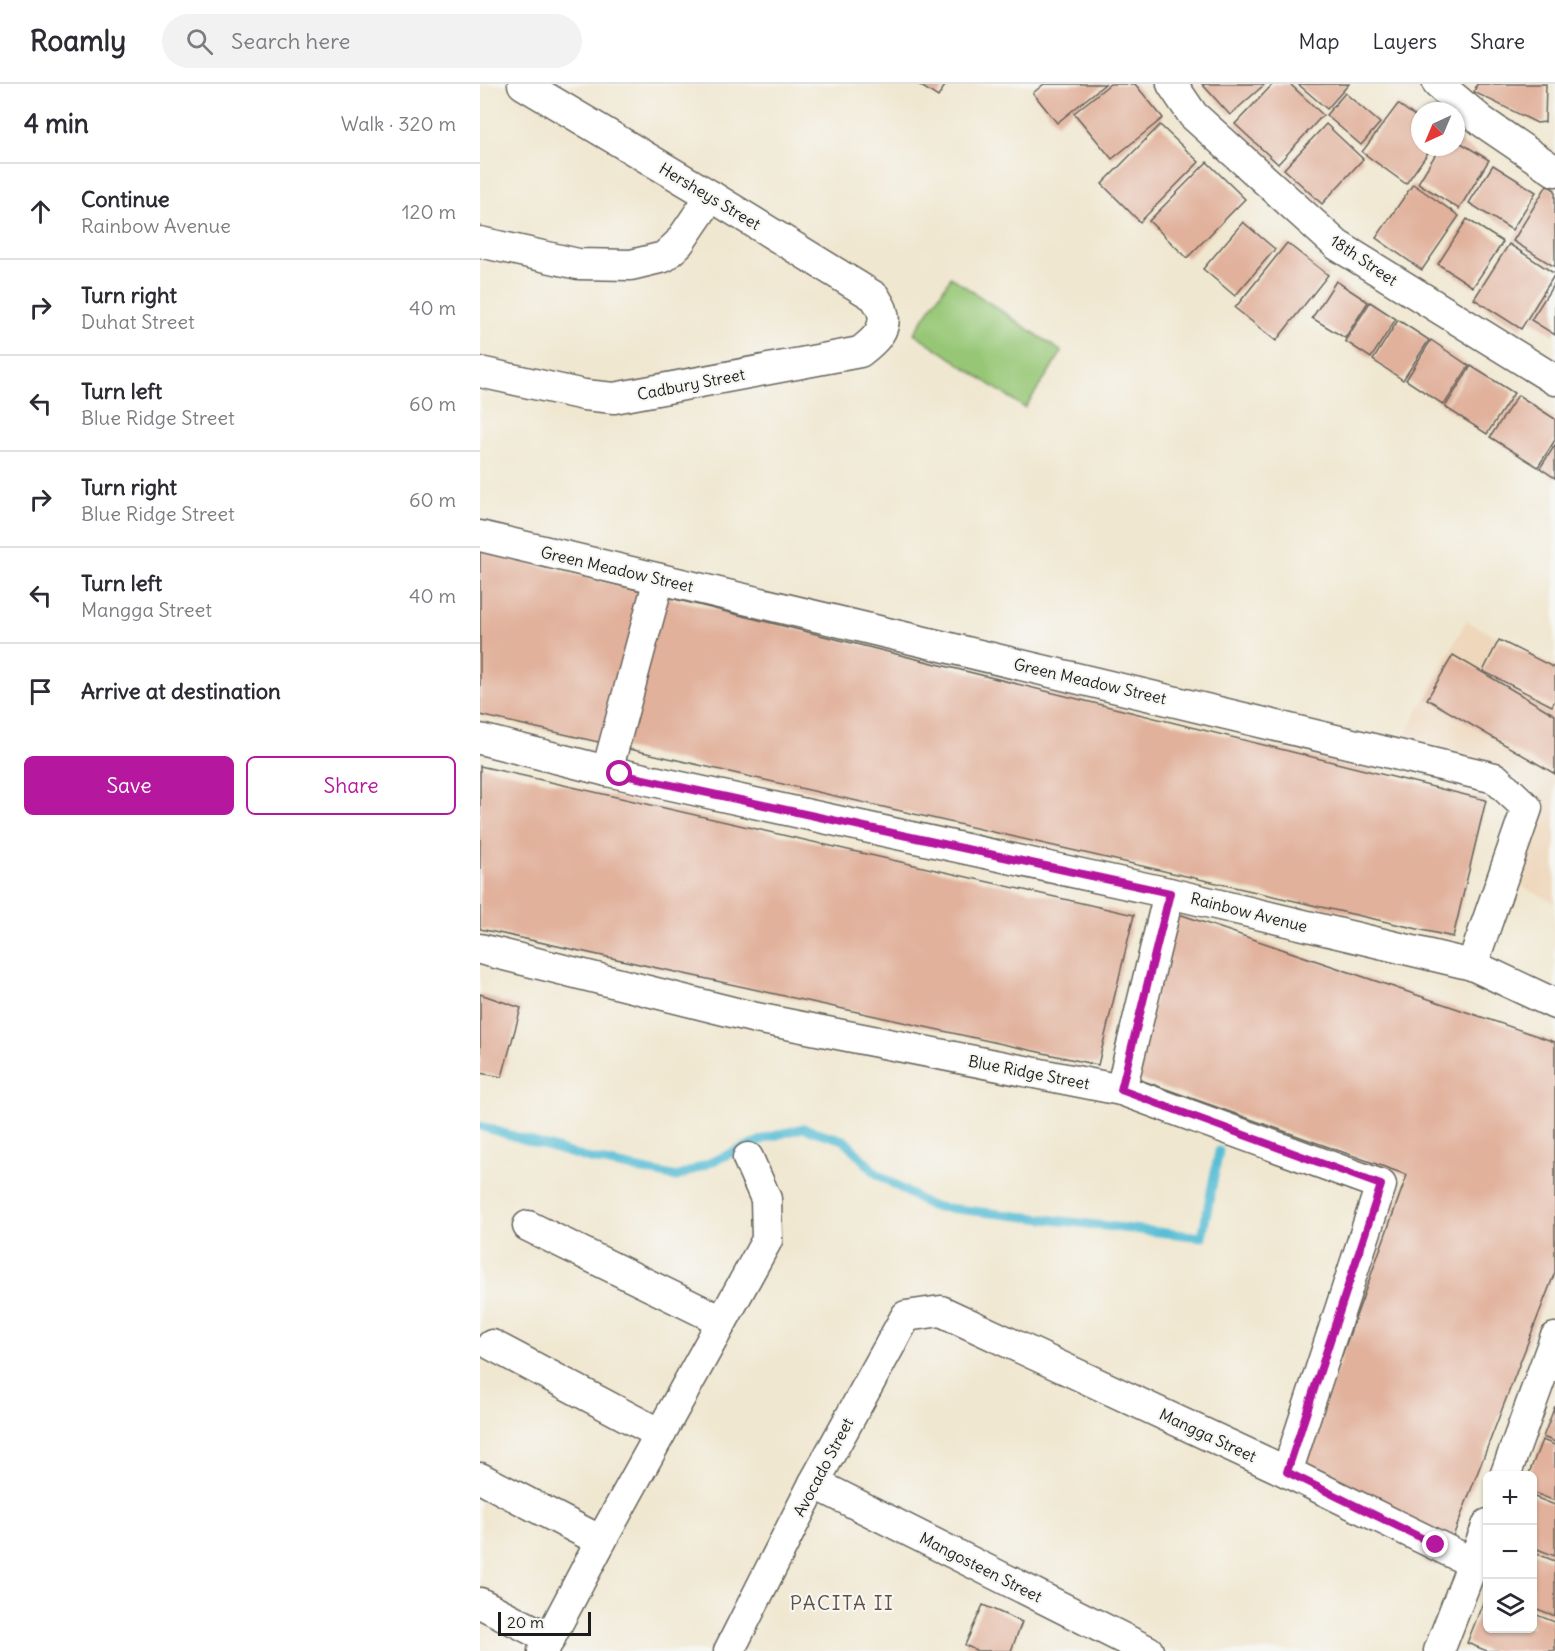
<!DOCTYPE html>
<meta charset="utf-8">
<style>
body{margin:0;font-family:Delius,sans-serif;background:#f2f2f3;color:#2b2b33}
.controls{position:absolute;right:18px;bottom:18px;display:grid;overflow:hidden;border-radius:9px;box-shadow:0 2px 4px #0004}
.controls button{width:54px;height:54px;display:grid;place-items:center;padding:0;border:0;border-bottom:2px solid #e1e1e2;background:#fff;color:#2b2b33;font:30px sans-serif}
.compass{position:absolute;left:931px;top:18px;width:54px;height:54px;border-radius:50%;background:#fff;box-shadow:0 2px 4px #0004;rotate:224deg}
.scale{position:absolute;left:18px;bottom:15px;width:93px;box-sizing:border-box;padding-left:6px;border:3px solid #1c1c1c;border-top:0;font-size:16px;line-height:21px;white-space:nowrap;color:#1c1c1c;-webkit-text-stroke:4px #f6f6f2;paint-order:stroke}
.stop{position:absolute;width:18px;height:18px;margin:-14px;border:4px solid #b5179e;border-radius:50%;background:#fff}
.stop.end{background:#b5179e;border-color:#fff;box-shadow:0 2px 6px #0008}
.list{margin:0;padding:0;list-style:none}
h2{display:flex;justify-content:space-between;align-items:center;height:78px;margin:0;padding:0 24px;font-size:26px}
h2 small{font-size:20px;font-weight:400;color:#7c7c81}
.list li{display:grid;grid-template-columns:39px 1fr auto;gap:18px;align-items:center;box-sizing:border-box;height:96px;padding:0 24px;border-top:2px solid #e1e1e2}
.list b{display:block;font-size:22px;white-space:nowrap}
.list p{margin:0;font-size:20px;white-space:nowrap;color:#7c7c81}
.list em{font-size:20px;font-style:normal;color:#7c7c81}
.actions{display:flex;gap:12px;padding:18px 24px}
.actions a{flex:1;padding:14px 0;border:2px solid #b5179e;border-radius:9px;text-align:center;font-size:21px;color:#b5179e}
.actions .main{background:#b5179e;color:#fff}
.icon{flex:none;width:33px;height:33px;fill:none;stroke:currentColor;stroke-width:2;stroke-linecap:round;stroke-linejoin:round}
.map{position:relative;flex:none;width:1075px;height:1567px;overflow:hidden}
header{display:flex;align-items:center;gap:36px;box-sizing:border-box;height:84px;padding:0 30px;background:#fff;border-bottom:2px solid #e1e1e2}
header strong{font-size:28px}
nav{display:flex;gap:33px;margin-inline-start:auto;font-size:21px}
.search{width:420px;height:54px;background:#f2f2f3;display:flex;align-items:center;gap:15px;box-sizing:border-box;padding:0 21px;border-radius:33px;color:#7c7c81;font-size:22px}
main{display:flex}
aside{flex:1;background:#fff}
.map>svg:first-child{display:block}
.built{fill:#eed7bb}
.green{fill:#97c776;stroke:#5a7249;stroke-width:1.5}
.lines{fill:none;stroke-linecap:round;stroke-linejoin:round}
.stream{stroke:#58bed5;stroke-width:9}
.building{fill:#e1b19b}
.minor-casing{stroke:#66635b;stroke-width:33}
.minor{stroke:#fff;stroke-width:30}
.route{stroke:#b5179e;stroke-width:8}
.labels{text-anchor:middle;stroke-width:4.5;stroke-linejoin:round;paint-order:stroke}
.street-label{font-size:16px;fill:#1c1c1c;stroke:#f6f6f2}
.quarter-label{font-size:20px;letter-spacing:1.5px;fill:#615048;stroke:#f6f6f2}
</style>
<header>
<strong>Roamly</strong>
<div class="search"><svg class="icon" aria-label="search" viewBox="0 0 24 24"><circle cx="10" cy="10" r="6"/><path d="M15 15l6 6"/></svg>Search here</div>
<nav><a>Map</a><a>Layers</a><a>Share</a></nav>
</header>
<main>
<aside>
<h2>4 min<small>Walk · 320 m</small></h2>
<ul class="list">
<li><svg class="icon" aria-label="ahead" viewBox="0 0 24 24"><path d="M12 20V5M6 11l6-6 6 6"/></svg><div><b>Continue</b><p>Rainbow Avenue</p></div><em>120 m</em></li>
<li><svg class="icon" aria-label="right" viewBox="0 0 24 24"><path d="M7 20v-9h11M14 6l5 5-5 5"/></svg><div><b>Turn right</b><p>Duhat Street</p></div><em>40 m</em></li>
<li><svg class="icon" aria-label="left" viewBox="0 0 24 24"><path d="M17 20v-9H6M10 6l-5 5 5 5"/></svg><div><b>Turn left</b><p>Blue Ridge Street</p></div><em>60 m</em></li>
<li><svg class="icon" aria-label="right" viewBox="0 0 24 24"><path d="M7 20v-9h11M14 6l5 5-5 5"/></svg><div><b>Turn right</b><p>Blue Ridge Street</p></div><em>60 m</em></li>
<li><svg class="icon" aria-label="left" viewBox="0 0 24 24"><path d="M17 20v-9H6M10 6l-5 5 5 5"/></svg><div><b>Turn left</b><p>Mangga Street</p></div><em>40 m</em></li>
<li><svg class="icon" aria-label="arrive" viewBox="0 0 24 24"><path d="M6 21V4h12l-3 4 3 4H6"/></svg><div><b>Arrive at destination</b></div></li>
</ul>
<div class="actions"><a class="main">Save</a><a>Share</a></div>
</aside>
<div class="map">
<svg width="1075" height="1567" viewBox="0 0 1075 1567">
<rect width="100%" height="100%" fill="#f6f6f2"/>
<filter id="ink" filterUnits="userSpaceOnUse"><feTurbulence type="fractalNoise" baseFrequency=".0167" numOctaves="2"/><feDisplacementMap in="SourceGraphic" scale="12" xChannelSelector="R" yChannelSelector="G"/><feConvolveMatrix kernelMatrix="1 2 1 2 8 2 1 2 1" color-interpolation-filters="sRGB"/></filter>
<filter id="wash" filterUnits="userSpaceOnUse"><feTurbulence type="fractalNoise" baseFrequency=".008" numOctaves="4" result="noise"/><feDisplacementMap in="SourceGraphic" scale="24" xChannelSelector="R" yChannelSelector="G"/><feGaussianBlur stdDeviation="1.35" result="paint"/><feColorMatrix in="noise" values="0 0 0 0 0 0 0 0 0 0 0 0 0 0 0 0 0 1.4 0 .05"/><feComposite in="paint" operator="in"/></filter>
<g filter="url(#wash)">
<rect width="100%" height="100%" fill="#f0e7d0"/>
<path class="built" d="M 986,537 L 1075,583 L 1075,819 L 1041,802 L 1062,716 L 1024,683 L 925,652 Z"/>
<path class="green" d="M 471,193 L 582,268 L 545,324 L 434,249 Z"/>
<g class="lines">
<path class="stream" d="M 0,1042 L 106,1074 L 197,1093 L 286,1054 L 323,1044 L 364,1056 L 397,1090 L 450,1122 L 722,1153 L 739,1067"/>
</g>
<g id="blocks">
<g class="building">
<path d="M 438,0 L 466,0 L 458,13 Z"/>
<path d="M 564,0 L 625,0 L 577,39 L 553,9 Z"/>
<path d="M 630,0 L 655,0 L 683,34 L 632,75 L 594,29 Z"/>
<path d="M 722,0 L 785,0 L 750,31 Z"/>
<path d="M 793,0 L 810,0 L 843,31 L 798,80 L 755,40 Z"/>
<path d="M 818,0 L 869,0 L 847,25 Z"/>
<path d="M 997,0 L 1066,0 L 1065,38 L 1057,39 L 994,8 Z"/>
<path d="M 865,9 L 900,39 L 881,61 L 846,31 Z"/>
<path d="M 918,20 L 940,36 L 940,63 L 952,63 L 926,100 L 882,68 Z"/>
<path d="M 846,40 L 883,75 L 842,120 L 804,85 Z"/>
<path d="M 680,41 L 719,78 L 660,138 L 622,100 Z"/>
<path d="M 976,56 L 1009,76 L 979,125 L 938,99 L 960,63 L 976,63 Z"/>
<path d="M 727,78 L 765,115 L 707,174 L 669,137 Z"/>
<path d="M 1013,81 L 1056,108 L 1032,146 L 989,119 Z"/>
<path d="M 933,100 L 979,132 L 942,186 L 896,154 Z"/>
<path d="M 1067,101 L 1075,106 L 1075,183 L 1033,157 Z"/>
<path d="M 987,135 L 1023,158 L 993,203 L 958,180 Z"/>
<path d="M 763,138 L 795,165 L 755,212 L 723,185 Z"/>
<path d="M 807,159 L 848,191 L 796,257 L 755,224 Z"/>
<path d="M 1029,160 L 1075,190 L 1041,245 L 994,215 Z"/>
<path d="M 856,197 L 888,218 L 865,254 L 832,234 Z"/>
<path d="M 1075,198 L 1075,251 L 1051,236 Z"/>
<path d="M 890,218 L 916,235 L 891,274 L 865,257 Z"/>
<path d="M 918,236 L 949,256 L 923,296 L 893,276 Z"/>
<path d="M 951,256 L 989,282 L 964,321 L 926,296 Z"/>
<path d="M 991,282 L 1034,309 L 1007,350 L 965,323 Z"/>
<path d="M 1038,311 L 1075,335 L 1075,356 L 1058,383 L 1010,353 Z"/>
<path d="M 1075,361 L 1075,394 L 1060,384 Z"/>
<path d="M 0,467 L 1006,716 L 973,853 L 0,631 Z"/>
<path d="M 1019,556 L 1075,584 L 1075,616 L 1072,622 L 1003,587 Z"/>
<path d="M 973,571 L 1075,631 L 1075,690 L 947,615 Z"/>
<path d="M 0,682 L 654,831 L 618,981 L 0,845 Z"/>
<path d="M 696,829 L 1075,958 L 1075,1188 L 972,1455 L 822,1382 L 927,1091 L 655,994 Z"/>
<path d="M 0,910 L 41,924 L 22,993 L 0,989 Z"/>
<path d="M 1075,1322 L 1075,1358 L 1063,1353 Z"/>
<path d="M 1062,1356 L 1075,1361 L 1075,1417 L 1052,1408 L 1052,1392 L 1048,1392 Z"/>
<path d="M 1052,1412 L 1075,1421 L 1075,1472 L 1052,1463 Z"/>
<path d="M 1052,1468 L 1075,1477 L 1075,1532 L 1052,1523 Z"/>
<path d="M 1006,1511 L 1008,1512 L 1008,1544 L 1052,1544 L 1052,1529 L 1075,1538 L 1075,1567 L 1007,1567 L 987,1559 Z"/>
<path d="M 503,1521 L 542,1538 L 531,1567 L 497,1567 L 485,1561 Z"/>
</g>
</g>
</g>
<g filter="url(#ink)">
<use href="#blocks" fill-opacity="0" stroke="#66635b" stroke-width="1.5"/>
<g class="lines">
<defs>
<g id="minor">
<path d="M 692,0 L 713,31 L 857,161 L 1075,296"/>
<path d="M 958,0 L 1003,38 L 1075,87"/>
<path d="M 0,158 L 98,180 L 151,181 L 184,173 L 199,159 L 231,112"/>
<path d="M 0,288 L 104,311 L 134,314 L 380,268 C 393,258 409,245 402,226 C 401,222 397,217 395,213 L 231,112 L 43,0"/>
<path d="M 0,452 L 1015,694 L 1047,724 L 992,881"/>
<path d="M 0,655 L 127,687 L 689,809 L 992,881 L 1075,920"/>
<path d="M 127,687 L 179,495"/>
<path d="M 0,865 L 276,934 L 641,1006 L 901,1101 L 807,1388"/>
<path d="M 641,1006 L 689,809"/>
<path d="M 48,1142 L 242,1237"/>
<path d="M 12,1261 L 180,1350"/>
<path d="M 1025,1392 L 1075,1254"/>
<path d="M 0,1394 L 121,1457"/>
<path d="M 334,1399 L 668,1567"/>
<path d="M 0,1519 L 70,1555"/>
<path d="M 63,1567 L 121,1457 L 287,1156 L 286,1115 L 268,1074"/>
<path d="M 249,1567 L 334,1399 L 426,1232 L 461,1227 L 807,1388 L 993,1479"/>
<path d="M 959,1567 L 1008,1440"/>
</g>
</defs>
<use href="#minor" class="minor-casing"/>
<use href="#minor" class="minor"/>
</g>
</g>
<g class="lines" filter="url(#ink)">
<path class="route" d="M 140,690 L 690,809 L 641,1006 L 901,1101 L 807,1388 L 956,1461"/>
</g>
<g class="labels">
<g class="street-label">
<text transform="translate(230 112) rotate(31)" y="6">Hersheys Street</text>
<text transform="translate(884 176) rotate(34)" y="6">18th Street</text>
<text transform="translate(211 300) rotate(-11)" y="6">Cadbury Street</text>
<text transform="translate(137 485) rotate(13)" y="6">Green Meadow Street</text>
<text transform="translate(610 597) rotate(13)" y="6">Green Meadow Street</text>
<text transform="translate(769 828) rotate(14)" y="6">Rainbow Avenue</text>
<text transform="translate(549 988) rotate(11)" y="6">Blue Ridge Street</text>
<text transform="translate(728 1351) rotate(25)" y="6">Mangga Street</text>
<text transform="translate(343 1383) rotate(-62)" y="6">Avocado Street</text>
<text transform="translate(501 1483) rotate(27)" y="6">Mangosteen Street</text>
</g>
<g class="quarter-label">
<text x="362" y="1526">PACITA II</text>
</g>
</g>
</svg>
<div class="controls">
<button>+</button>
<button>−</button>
<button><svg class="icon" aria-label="layers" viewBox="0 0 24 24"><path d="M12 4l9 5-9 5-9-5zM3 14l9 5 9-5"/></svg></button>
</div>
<svg class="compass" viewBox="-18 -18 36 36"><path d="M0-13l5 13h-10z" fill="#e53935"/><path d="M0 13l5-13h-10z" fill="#7c7c81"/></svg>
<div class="scale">20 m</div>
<div class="stop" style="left:140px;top:690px"></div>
<div class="stop end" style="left:956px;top:1461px"></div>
</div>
</main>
